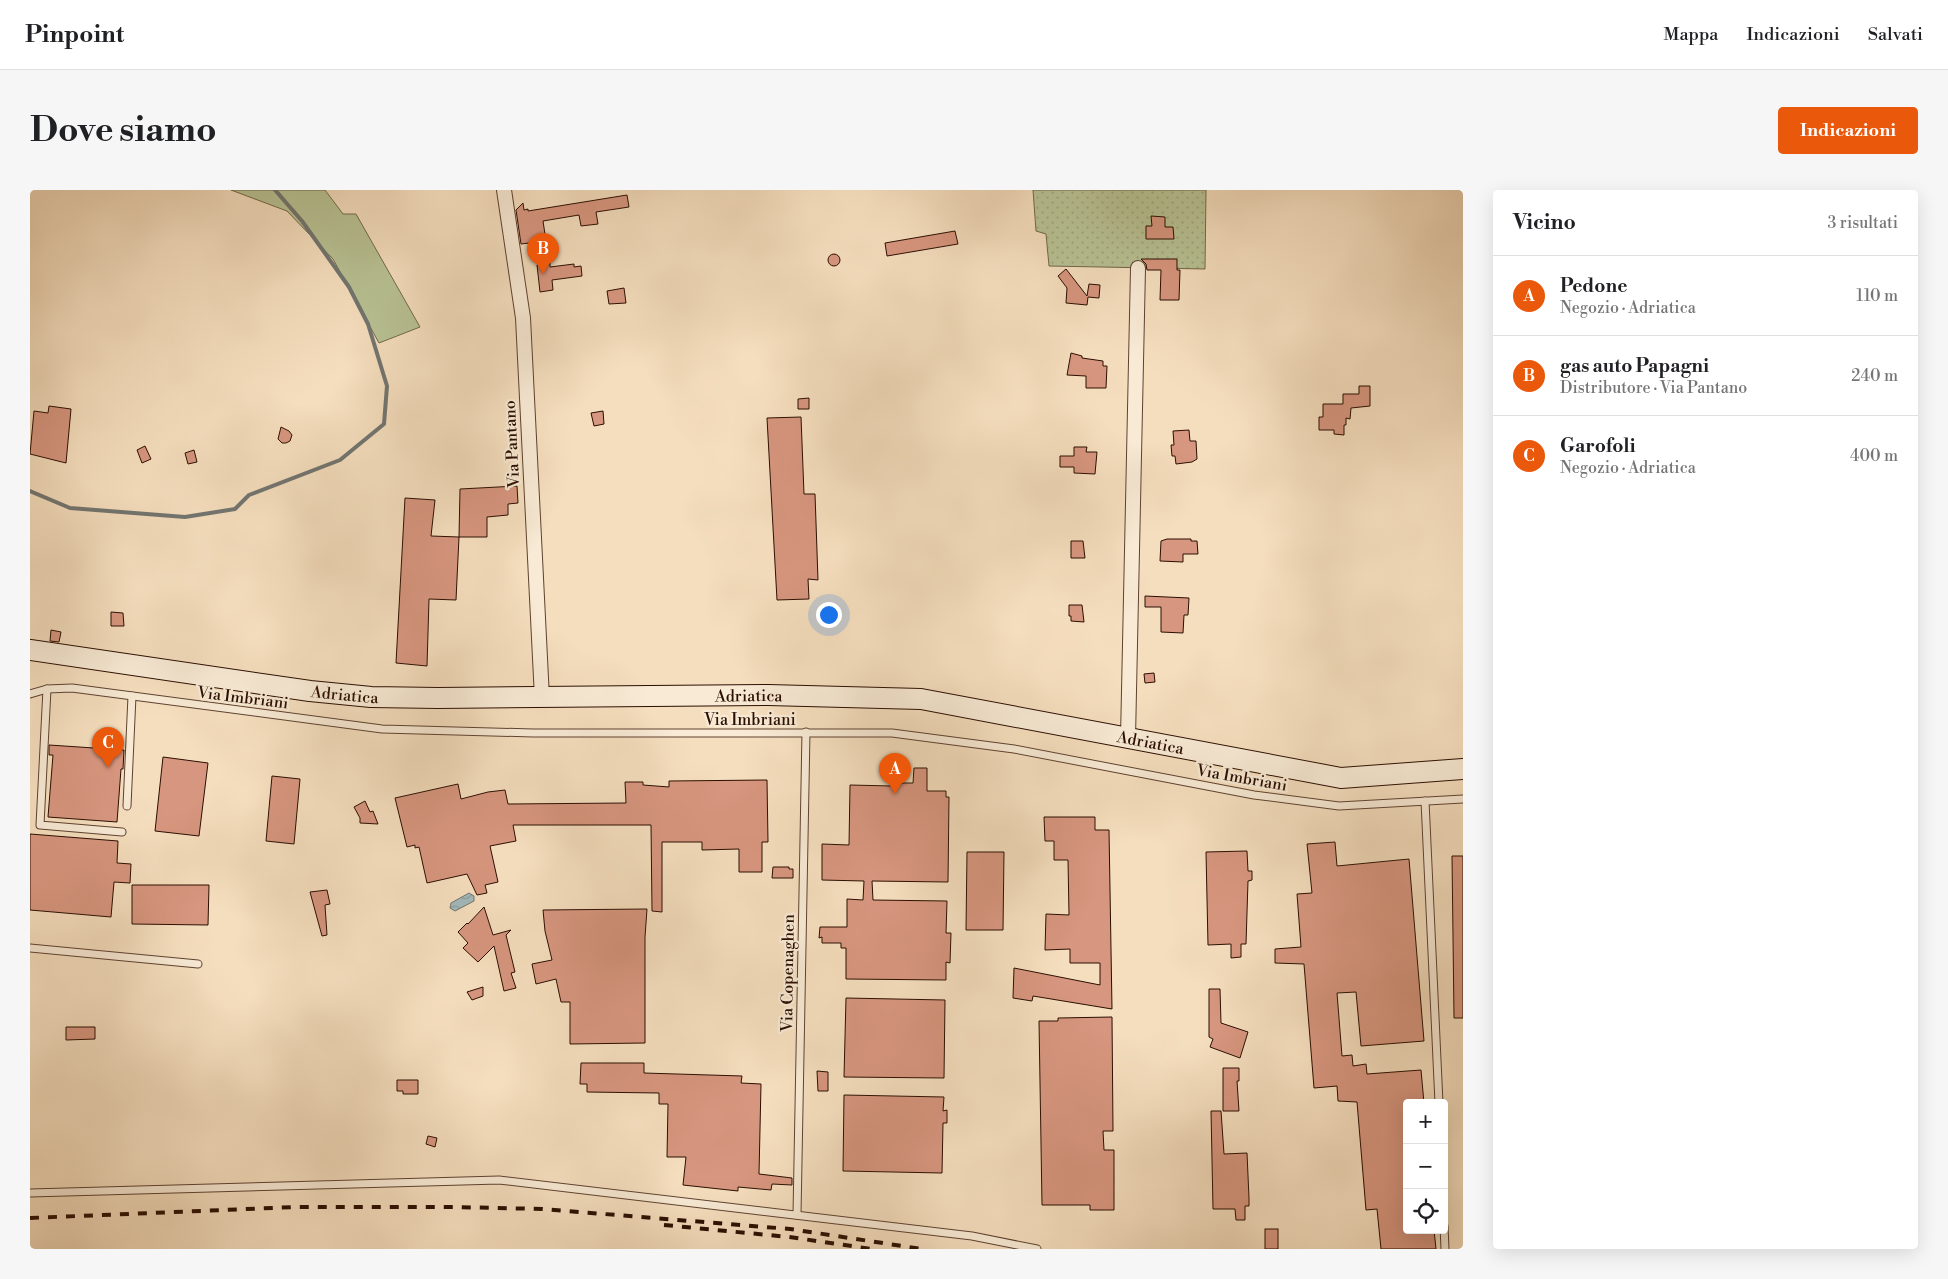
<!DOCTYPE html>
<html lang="it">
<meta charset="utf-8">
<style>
body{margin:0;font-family:"Libre Bodoni",serif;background:#f6f6f6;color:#202124}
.controls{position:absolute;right:15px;bottom:15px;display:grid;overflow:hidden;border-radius:5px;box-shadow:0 5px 20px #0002}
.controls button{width:45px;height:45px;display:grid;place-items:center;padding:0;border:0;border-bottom:1px solid #e0e0e0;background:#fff;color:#202124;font:25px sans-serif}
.you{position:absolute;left:798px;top:424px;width:18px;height:18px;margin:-12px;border:4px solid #fff;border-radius:50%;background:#1a73e8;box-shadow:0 0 0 8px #1a73e833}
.badge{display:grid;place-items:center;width:32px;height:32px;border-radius:50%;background:#ea580c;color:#fff;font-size:16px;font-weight:700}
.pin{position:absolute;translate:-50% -41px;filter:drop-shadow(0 1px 2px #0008)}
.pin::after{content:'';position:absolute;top:26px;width:18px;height:15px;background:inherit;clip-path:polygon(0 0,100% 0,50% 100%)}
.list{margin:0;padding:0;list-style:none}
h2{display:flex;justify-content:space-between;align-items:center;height:65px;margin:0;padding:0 20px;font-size:21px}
h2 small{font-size:16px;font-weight:400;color:#757577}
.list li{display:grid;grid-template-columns:32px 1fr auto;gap:15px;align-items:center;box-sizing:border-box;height:80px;padding:0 20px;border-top:1px solid #e0e0e0}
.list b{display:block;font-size:19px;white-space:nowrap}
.list p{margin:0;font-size:16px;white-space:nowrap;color:#757577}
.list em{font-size:16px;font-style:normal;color:#757577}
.icon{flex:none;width:28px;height:28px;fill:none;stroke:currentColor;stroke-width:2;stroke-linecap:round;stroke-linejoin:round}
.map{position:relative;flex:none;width:1433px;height:1059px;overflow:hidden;border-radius:5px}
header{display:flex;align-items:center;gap:30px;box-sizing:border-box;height:70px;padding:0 25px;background:#fff;border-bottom:1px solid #e0e0e0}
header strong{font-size:24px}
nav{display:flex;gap:28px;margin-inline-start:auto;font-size:18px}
.intro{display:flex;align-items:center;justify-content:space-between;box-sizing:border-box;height:120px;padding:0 30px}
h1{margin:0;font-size:35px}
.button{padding:12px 22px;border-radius:5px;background:#ea580c;color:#fff;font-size:18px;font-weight:700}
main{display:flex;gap:30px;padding:0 30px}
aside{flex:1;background:#fff;border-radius:5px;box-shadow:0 5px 20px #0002}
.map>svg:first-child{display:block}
.green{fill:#b8c294;stroke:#72684a}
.park{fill:url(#park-dots);stroke:#72684a}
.water{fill:url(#water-waves);stroke:#727571}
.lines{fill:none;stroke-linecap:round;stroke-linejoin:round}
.stream{stroke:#727571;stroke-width:4}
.building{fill:#d7967f;stroke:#2b0e01}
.lane-casing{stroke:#5e4230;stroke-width:9}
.street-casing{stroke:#5e4230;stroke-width:16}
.secondary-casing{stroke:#2b0e01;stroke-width:22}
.lane{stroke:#f8ead5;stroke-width:7}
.street{stroke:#f8ead5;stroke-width:14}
.secondary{stroke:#f8ead5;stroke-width:20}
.rail{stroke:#2b0e01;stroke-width:4;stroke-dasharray:9 9;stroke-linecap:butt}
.labels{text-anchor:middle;stroke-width:4.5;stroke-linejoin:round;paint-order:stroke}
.street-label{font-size:16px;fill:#2b0e01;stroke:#f8ead5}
</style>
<header>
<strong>Pinpoint</strong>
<nav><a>Mappa</a><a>Indicazioni</a><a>Salvati</a></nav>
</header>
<div class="intro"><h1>Dove siamo</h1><a class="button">Indicazioni</a></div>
<main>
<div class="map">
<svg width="1433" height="1059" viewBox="0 0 1433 1059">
<defs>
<pattern id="park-dots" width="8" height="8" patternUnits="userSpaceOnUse" patternTransform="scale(1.25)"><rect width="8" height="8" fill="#b8c294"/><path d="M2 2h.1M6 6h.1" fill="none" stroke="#9ea67e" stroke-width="1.8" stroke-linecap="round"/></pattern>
<pattern id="water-waves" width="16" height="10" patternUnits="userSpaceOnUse" patternTransform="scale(1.25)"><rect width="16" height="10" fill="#a2b9bc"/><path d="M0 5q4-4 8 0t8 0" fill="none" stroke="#8c9ea0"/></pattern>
</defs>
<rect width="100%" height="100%" fill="#f5debe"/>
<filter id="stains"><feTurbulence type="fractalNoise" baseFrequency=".004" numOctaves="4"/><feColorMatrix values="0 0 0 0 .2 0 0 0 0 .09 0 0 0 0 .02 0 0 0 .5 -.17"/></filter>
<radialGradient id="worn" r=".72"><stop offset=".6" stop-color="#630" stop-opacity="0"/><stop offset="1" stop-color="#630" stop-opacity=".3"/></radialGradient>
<path class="green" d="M 201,0 L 295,0 L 313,24 L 326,24 L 390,137 L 349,153 L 303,69 L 257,21 Z"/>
<path class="park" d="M 1003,0 L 1176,0 L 1175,79 L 1019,76 L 1016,44 L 1006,41 Z"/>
<path class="water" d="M 439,703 L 444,706 L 444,711 L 425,721 L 420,718 L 421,713 Z"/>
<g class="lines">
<path class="stream" d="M 0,301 L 40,318 L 155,327 L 205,319 L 219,305 L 310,270 L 354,234 L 357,196 L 338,134 L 319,97 L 272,31 L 245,0"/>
</g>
<g class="building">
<path d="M 597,5 L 599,17 L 566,22 L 568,34 L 551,36 L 549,25 L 513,31 L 516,51 L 491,54 L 486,20 L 493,13 L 494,20 L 498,19 L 498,21 Z"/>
<path d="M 1121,26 L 1135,27 L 1135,37 L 1143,37 L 1144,49 L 1116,49 L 1116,36 L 1122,36 Z"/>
<path d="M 925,41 L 928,54 L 857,66 L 855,53 Z"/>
<circle cx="804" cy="70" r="6"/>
<path d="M 1111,69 L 1147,69 L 1147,80 L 1150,80 L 1149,110 L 1130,110 L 1131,80 L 1117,80 L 1116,74 Z"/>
<path d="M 520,73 L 520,77 L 544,74 L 544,77 L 551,76 L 552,86 L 522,90 L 523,100 L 510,102 L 507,75 Z"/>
<path d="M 1036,79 L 1057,106 L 1059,94 L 1070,95 L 1069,108 L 1058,107 L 1057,115 L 1036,113 L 1037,98 L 1028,86 Z"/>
<path d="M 594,98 L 596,113 L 579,114 L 577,101 Z"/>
<path d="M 1041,163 L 1052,166 L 1052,168 L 1073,171 L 1073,176 L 1077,176 L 1076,198 L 1056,198 L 1056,186 L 1037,185 Z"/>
<path d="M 1329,196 L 1340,196 L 1340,216 L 1321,218 L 1320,229 L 1316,228 L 1316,235 L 1314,235 L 1314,245 L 1304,244 L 1304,240 L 1289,240 L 1289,227 L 1293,227 L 1293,214 L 1313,214 L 1313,204 L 1329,204 Z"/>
<path d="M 779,208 L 779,219 L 768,219 L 768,209 Z"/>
<path d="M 19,216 L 41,219 L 36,273 L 0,264 L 4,221 L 18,223 Z"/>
<path d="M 573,221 L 574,234 L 564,236 L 561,223 Z"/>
<path d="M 771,227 L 774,304 L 785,304 L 788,390 L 778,389 L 779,409 L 747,410 L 737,228 Z"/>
<path d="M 251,237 L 259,241 L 262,245 L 260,251 L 256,253 L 252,253 L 248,249 Z"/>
<path d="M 1159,240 L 1160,251 L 1166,251 L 1167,269 L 1162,272 L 1146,274 L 1145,266 L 1142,266 L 1141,255 L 1144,255 L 1143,241 Z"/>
<path d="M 115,256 L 121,269 L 112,273 L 107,260 Z"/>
<path d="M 1044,257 L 1057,257 L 1056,262 L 1067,262 L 1065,284 L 1044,283 L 1044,277 L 1030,277 L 1030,266 L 1044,266 Z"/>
<path d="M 164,260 L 167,272 L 158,274 L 155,263 Z"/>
<path d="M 487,296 L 488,313 L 478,314 L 478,325 L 457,327 L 457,347 L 429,347 L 430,299 Z"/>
<path d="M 375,308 L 405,310 L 401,346 L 429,347 L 426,410 L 399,409 L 397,476 L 366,473 Z"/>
<path d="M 1137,349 L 1161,349 L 1161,351 L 1167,351 L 1168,364 L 1153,364 L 1153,372 L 1130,371 L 1131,351 Z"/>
<path d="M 1041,351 L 1053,351 L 1055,368 L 1041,368 Z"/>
<path d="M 1115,406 L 1159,408 L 1158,425 L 1154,425 L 1153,443 L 1131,442 L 1131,417 L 1115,417 Z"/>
<path d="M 1039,415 L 1052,415 L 1054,432 L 1041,431 L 1041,426 L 1039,426 Z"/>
<path d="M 81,422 L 93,423 L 94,436 L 81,436 Z"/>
<path d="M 21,440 L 31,442 L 29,452 L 20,451 Z"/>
<path d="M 1124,483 L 1125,492 L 1115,493 L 1114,484 Z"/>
<path d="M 19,555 L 94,560 L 93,579 L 91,579 L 87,632 L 18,627 L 23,565 L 19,565 Z"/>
<path d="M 133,567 L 178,573 L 169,646 L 125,641 Z"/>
<path d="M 884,578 L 897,578 L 897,601 L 916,601 L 916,607 L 919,607 L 918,692 L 842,691 L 843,710 L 917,711 L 916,743 L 921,743 L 920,773 L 916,772 L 916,790 L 816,789 L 816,758 L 811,758 L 811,753 L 792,753 L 792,747 L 789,748 L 790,737 L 817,737 L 817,709 L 833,710 L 834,691 L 792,690 L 792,654 L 819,655 L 820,595 L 862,596 L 862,593 L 883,593 Z"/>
<path d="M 242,586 L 270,589 L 264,654 L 236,651 Z"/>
<path d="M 737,590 L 738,652 L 732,652 L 732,682 L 709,682 L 709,659 L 672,660 L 672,652 L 632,652 L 632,722 L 622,721 L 621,635 L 483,635 L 486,651 L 460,656 L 468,692 L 455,695 L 457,703 L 447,705 L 437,684 L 397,693 L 389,657 L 385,658 L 385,655 L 377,657 L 365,608 L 428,594 L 431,609 L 458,602 L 475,600 L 478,614 L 596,613 L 595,592 L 613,592 L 613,595 L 639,597 L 639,591 Z"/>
<path d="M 335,611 L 340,622 L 343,621 L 348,634 L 330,633 L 330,628 L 324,617 Z"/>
<path d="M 1014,627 L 1065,627 L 1065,640 L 1079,640 L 1082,819 L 1003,806 L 1002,811 L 983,808 L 984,778 L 1070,795 L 1070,773 L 1040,773 L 1040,759 L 1015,760 L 1016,724 L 1039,725 L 1038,670 L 1024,670 L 1024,651 L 1015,651 Z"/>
<path d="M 0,644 L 88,651 L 87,673 L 101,674 L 100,693 L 84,692 L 81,727 L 0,720 Z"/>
<path d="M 1305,652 L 1307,676 L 1379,669 L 1394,851 L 1331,856 L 1326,802 L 1307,803 L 1312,866 L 1322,865 L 1323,876 L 1336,874 L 1337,884 L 1391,880 L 1394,913 L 1377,913 L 1377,1040 L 1404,1040 L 1406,1059 L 1351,1059 L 1347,1019 L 1336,1020 L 1327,912 L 1308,911 L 1307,896 L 1284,898 L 1274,774 L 1245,773 L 1245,759 L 1271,757 L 1267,704 L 1282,703 L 1277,654 Z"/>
<path d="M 1217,661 L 1218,681 L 1222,681 L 1222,690 L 1218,691 L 1216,754 L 1211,754 L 1211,767 L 1201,768 L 1201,754 L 1178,755 L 1176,662 Z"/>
<path d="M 937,662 L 974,662 L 973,740 L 936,740 Z"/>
<path d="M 1422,666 L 1433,666 L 1433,828 L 1424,828 Z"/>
<path d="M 743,677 L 759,677 L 759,679 L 763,679 L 763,688 L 742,688 Z"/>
<path d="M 102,695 L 179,695 L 178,735 L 102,734 Z"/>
<path d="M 297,700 L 300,714 L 295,715 L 297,745 L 292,746 L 280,702 Z"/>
<path d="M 454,717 L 463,745 L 481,740 L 476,745 L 485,782 L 481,783 L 486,798 L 474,801 L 464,756 L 448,772 L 433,758 L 438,753 L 428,742 L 437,733 L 438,734 Z"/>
<path d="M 617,719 L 615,747 L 615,853 L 540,854 L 540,812 L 531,812 L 526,789 L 506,794 L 502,774 L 522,770 L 515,741 L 513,720 Z"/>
<path d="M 453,797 L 453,806 L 442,810 L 437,802 Z"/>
<path d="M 1179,799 L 1190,799 L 1191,833 L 1218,842 L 1210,868 L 1180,857 L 1183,849 L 1179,847 Z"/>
<path d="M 816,808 L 915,810 L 914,888 L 814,887 Z"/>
<path d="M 1082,827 L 1083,941 L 1073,941 L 1074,960 L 1084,960 L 1084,1020 L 1060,1020 L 1060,1015 L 1012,1015 L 1009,831 L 1028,831 L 1028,828 Z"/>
<path d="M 36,837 L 65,837 L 65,849 L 36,850 Z"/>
<path d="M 551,873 L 614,873 L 614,883 L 712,886 L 711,893 L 731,894 L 729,984 L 762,988 L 762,995 L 742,994 L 741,1000 L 708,997 L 708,1001 L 653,995 L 656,967 L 637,967 L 638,914 L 629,914 L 629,903 L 557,902 L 557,894 L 550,894 Z"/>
<path d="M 1193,878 L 1209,878 L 1209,891 L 1207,891 L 1209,921 L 1193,921 Z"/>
<path d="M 787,881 L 798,882 L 798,901 L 788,901 Z"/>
<path d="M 367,890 L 388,890 L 388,904 L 373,904 L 373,901 L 367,901 Z"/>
<path d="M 814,905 L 914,907 L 913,921 L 917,920 L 917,933 L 913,933 L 912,983 L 813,981 Z"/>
<path d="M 1181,921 L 1191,921 L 1194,964 L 1217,963 L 1219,1008 L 1219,1016 L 1215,1016 L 1215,1030 L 1206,1030 L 1205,1019 L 1183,1019 Z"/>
<path d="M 398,946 L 407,948 L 405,957 L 396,954 Z"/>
<rect x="1235" y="1039" width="13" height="20"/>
</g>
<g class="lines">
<defs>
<g id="lane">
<path d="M 17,499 L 10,635 L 92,642"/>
<path d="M 0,504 L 17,499 L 42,498 L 352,539 L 503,543 L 862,543 L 984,559 L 1224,605 L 1309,616 L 1433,609"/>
<path d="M 1395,611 L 1409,913"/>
<path d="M 97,616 L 102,506"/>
<path d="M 0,758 L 168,774"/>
<path d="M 0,1003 L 469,990 L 942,1046 L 1007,1059"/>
<path d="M 767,1025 L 776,542"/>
<path d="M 1414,1036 L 1415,1059"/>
</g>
<g id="street">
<path d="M 474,0 L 493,128 L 512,508"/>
<path d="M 1098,548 L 1108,78"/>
</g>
<g id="secondary">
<path id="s1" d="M 0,460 L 280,501 L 341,507 L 408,508 L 738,505 L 891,509 L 1311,588 L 1433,579"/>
</g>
</defs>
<use href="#lane" class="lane-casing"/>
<use href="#street" class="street-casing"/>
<use href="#secondary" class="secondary-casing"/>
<use href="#lane" class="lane"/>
<use href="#street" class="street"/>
<use href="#secondary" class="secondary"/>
<g class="rail">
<path d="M 0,1028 L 264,1017 L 424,1017 L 512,1019 L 760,1039 L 892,1059"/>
<path d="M 634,1035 L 759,1047 L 842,1059"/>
</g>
</g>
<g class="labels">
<g class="street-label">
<text transform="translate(481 254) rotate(-93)" y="6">Via Pantano</text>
<text dy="6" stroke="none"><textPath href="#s1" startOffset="318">Adriatica</textPath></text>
<text dy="6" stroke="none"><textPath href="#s1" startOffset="722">Adriatica</textPath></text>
<text transform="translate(213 507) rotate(7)" y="6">Via Imbriani</text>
<text x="720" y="535">Via Imbriani</text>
<text dy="6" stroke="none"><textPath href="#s1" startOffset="1128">Adriatica</textPath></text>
<text transform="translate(1212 587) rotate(10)" y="6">Via Imbriani</text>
<text transform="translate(757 783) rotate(-89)" y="6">Via Copenaghen</text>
</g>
</g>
<rect width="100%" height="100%" filter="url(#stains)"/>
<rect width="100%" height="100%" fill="url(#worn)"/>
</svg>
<div class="controls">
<button>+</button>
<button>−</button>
<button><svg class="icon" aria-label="locate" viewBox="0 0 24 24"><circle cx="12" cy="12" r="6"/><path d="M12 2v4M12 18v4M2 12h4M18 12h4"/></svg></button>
</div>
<div class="you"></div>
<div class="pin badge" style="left:865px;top:604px">A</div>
<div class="pin badge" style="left:513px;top:84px">B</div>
<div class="pin badge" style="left:78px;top:578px">C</div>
</div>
<aside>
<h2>Vicino<small>3 risultati</small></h2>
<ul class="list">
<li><span class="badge">A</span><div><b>Pedone</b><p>Negozio · Adriatica</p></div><em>110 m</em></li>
<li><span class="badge">B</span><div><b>gas auto Papagni</b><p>Distributore · Via Pantano</p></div><em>240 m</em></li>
<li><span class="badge">C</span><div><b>Garofoli</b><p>Negozio · Adriatica</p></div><em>400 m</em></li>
</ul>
</aside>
</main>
